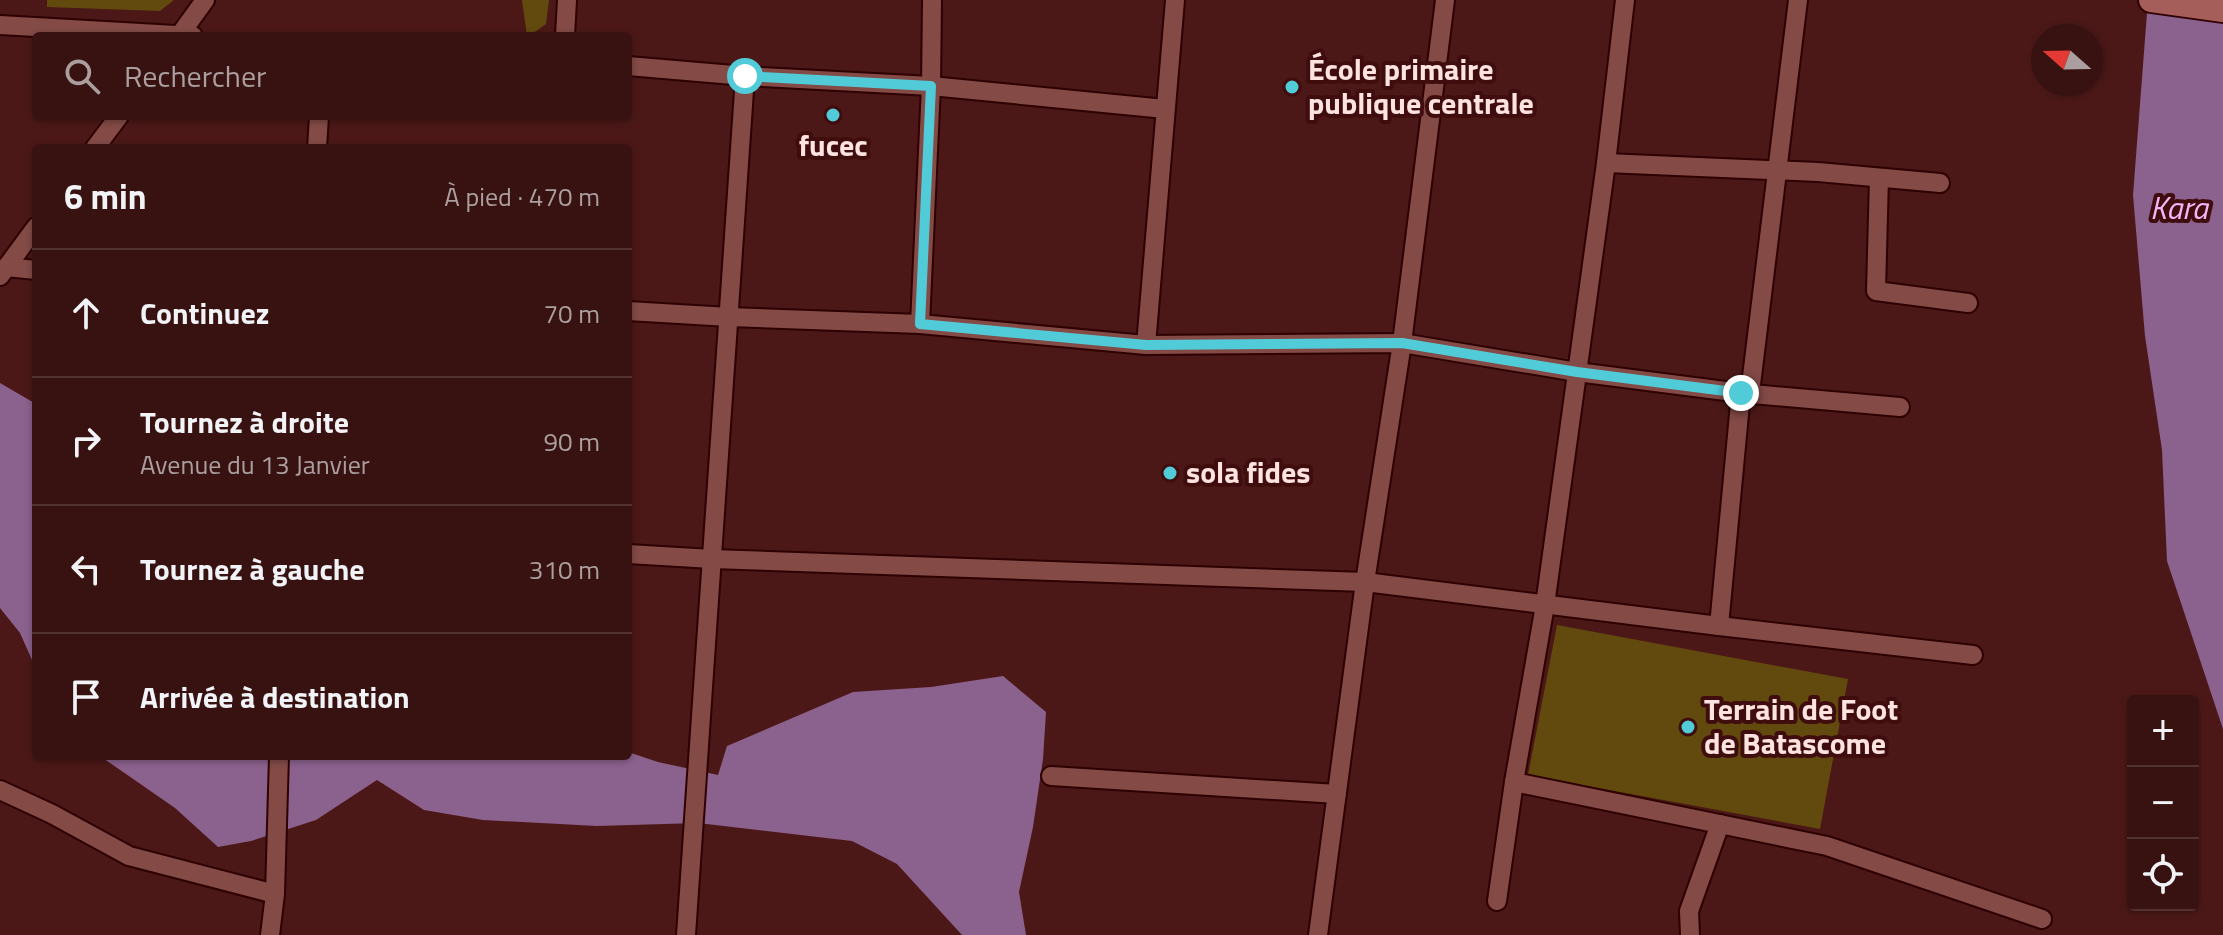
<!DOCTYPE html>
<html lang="fr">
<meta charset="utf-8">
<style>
body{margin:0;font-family:"Titillium Web",sans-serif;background:#3f1b1a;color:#f1f3f6}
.controls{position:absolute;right:24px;bottom:24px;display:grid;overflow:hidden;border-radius:8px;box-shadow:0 2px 6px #0004}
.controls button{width:72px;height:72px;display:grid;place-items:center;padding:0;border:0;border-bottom:2px solid #523231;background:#381211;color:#f1f3f6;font:40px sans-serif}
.compass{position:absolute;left:2031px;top:24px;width:72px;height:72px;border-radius:50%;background:#381211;box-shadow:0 2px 6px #0004;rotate:290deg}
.stop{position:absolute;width:24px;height:24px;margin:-18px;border:6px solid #52cbd8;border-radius:50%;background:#fff}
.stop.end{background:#52cbd8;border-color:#fff;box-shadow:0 2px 8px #0008}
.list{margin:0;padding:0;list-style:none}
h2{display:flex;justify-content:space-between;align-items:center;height:104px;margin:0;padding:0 32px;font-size:34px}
h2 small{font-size:26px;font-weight:400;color:#ab9e9f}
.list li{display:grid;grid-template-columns:52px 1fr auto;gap:24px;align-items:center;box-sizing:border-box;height:128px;padding:0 32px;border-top:2px solid #523231}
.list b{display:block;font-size:30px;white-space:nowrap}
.list p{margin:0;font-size:26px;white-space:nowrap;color:#ab9e9f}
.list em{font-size:26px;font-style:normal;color:#ab9e9f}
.icon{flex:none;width:44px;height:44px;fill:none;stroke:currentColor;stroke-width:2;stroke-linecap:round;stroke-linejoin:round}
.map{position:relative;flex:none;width:2223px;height:935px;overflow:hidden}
.search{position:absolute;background:#381211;box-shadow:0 2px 6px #0004;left:32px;top:32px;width:600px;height:88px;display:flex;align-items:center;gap:20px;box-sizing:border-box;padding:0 28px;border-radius:8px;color:#ab9e9f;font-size:30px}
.panel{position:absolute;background:#381211;box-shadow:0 2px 6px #0004;left:32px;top:144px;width:600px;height:616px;border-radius:8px}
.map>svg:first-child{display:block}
.green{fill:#624a0e}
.water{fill:#8b618e}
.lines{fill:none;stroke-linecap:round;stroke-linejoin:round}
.street-casing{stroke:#2e0002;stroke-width:22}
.secondary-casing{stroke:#2e0002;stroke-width:28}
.street{stroke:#834a46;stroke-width:18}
.secondary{stroke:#a55e59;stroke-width:24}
.route{stroke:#52cbd8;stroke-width:10}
.poi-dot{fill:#52cbd8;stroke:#3f0d0d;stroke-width:3}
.labels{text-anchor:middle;stroke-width:8;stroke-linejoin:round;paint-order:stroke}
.poi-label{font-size:30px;font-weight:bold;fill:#fee3e0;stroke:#3f0d0d;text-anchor:start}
.water-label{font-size:32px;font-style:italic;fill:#f4b4f7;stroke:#3f0d0d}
</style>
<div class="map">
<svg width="2223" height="935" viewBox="0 0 2223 935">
<rect width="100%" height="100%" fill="#4b1817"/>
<g class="green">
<path d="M 47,0 L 174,0 L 160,11 L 47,7 Z"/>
<path d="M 522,0 L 549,0 L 546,24 L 529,36 L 527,36 Z"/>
<path d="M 1557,625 L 1848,679 L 1820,829 L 1528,775 Z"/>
</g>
<g class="water">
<path d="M 2148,0 L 2223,0 L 2223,729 L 2167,561 L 2162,450 L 2145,336 L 2133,195 Z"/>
<path d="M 0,383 L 36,404 L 36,669 L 20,633 L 0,608 Z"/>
<path d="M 1003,676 L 1046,712 L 1043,759 L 1033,827 L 1019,892 L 1026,935 L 962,935 L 897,864 L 852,841 L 698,823 L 597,826 L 483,820 L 424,810 L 377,780 L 316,820 L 251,841 L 218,847 L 175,808 L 100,756 L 628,756 L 628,752 L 658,762 L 718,775 L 727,746 L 853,692 L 931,687 Z"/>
</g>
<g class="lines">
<defs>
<g id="street">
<path d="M 0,25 L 193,36"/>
<path d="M 179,36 L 205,0"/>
<path d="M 565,36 L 567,0"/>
<path d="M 628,66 L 745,76 L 931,86 L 1165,109"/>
<path d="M 95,148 L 119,116"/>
<path d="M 317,148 L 319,116"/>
<path d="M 1606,163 L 1818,172 L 1940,183"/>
<path d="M 1879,178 L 1876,291 L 1968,303"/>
<path d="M 6,267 L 36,270"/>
<path d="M 0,276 L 36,227"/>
<path d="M 628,311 L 729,317 L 920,324 L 1146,345 L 1402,343 L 1577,372 L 1741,393 L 1900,407"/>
<path d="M 920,324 L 931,86 L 932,0"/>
<path d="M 1146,345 L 1175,0"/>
<path d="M 1750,393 L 1798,0"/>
<path d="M 628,554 L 712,559 L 1365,582 L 1719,626 L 1973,655"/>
<path d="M 1719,626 L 1741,393"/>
<path d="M 1051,776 L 1337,794"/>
<path d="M 1514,782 L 1827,846 L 2042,919"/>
<path d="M 0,790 L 52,814 L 129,856 L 275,894"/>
<path d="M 1497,901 L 1514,782 L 1545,605 L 1606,163 L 1625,0"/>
<path d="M 270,935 L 275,894 L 279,756"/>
<path d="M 686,935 L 745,76"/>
<path d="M 1318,935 L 1365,582 L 1402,343 L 1445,0"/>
<path d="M 1690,935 L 1689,911 L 1720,824"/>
</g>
<path id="secondary" d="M 2151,0 L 2223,10"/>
</defs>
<use href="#street" class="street-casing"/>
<use href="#secondary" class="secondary-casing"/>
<use href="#street" class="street"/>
<use href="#secondary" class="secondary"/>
</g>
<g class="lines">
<path class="route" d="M 745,76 L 931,86 L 920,324 L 1146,345 L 1402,343 L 1577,372 L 1741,393"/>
</g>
<g class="poi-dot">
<circle cx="1292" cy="87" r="8"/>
<circle cx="833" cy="115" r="8"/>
<circle cx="1170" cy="473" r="8"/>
<circle cx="1688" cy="727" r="8"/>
</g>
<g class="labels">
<g class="poi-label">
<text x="1308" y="80">École primaire<tspan x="1308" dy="34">publique centrale</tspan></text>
<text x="833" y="156" text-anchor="middle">fucec</text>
<text x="1186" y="483">sola fides</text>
<text x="1704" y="720">Terrain de Foot<tspan x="1704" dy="34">de Batascome</tspan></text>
</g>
<g class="water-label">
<text x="2179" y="219">Kara</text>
</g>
</g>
</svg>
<div class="controls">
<button>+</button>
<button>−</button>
<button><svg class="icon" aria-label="locate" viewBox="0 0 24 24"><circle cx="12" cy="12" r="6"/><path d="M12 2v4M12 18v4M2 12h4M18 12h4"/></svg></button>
</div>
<svg class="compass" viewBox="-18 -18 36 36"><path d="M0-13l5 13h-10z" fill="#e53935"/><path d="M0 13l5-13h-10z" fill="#ab9e9f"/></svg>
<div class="stop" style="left:745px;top:76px"></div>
<div class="stop end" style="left:1741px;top:393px"></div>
<div class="search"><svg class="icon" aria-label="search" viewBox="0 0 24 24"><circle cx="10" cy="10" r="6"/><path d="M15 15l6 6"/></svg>Rechercher</div>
<section class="panel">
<h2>6 min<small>À pied · 470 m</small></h2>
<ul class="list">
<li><svg class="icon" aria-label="ahead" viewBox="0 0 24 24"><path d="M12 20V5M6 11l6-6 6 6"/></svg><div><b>Continuez</b></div><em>70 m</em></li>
<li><svg class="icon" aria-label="right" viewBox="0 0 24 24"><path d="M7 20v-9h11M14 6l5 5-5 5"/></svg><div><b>Tournez à droite</b><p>Avenue du 13 Janvier</p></div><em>90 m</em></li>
<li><svg class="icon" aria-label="left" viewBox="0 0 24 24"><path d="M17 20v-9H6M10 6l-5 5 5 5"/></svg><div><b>Tournez à gauche</b></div><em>310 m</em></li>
<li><svg class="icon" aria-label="arrive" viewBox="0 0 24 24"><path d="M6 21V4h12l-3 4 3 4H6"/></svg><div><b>Arrivée à destination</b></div></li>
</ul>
</section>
</div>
